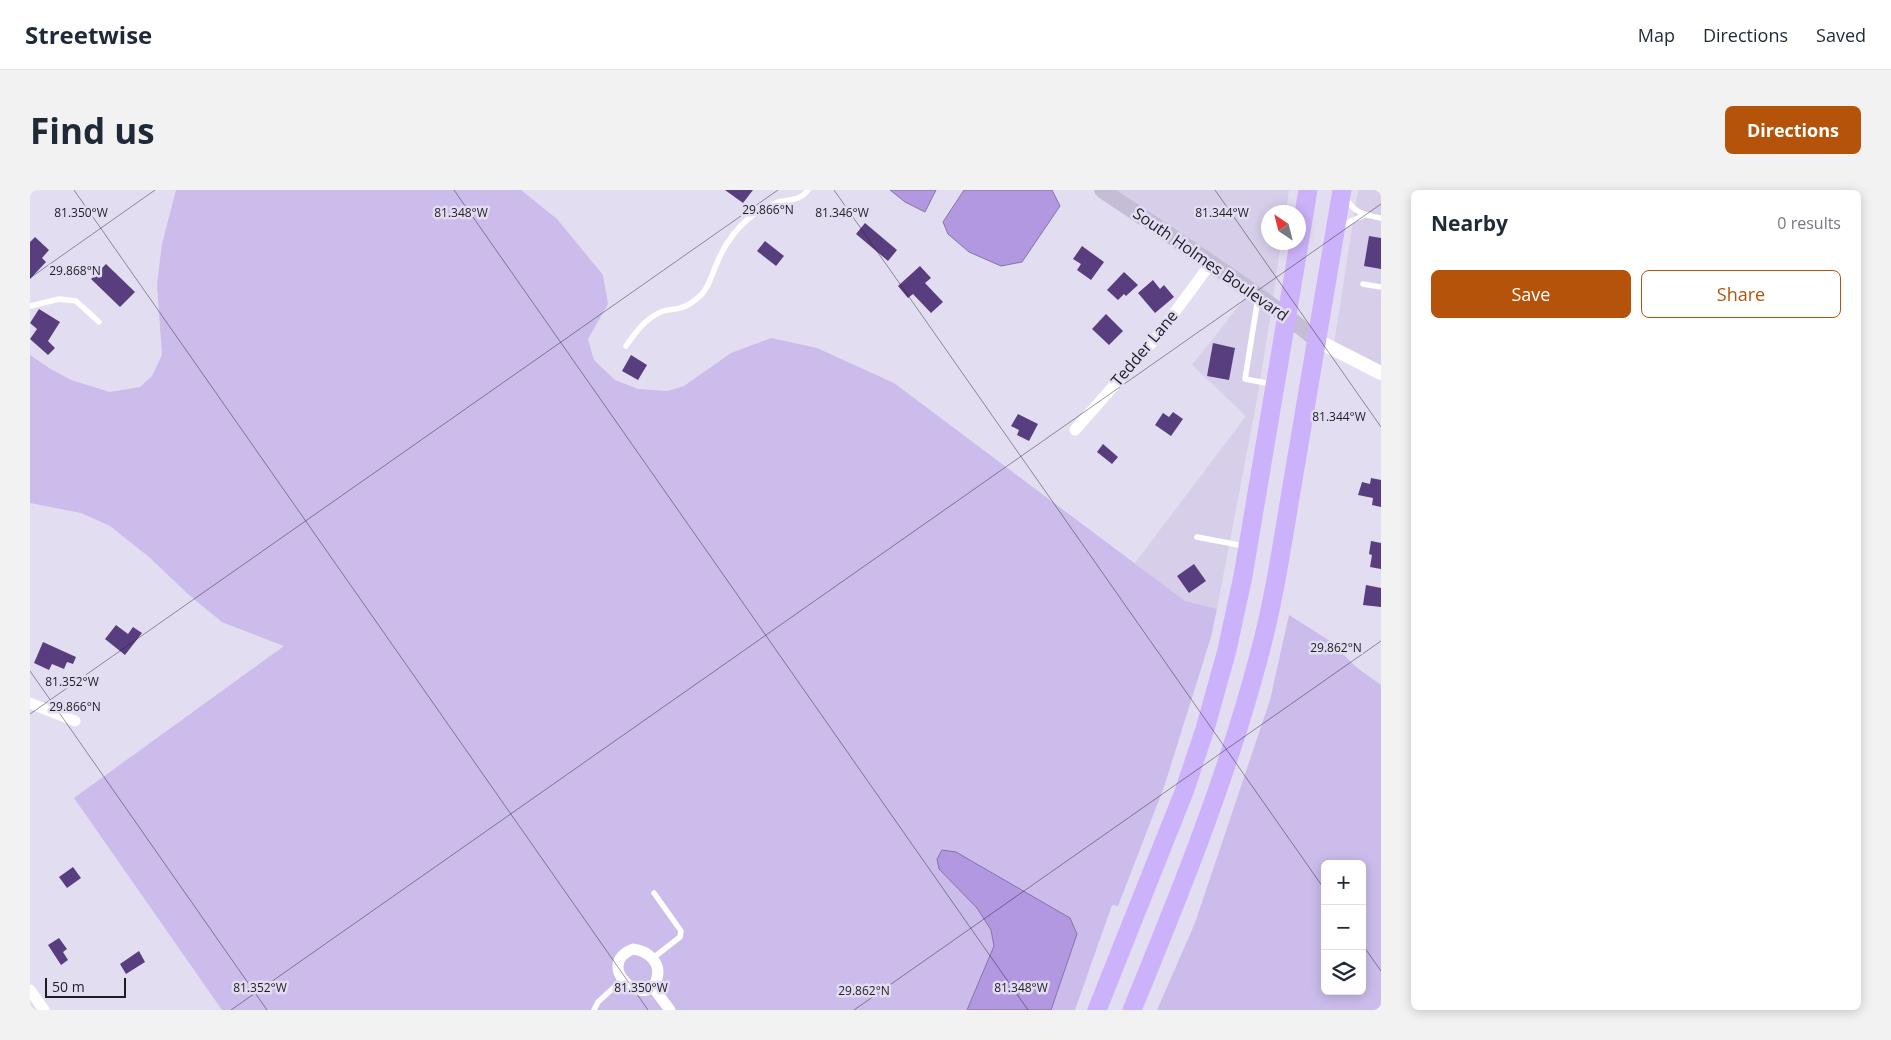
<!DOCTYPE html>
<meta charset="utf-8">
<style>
body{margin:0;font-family:"Open Sans",sans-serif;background:#f2f2f3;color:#1f2937}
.controls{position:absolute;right:15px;bottom:15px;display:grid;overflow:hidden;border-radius:8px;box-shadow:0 2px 12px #0003}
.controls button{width:45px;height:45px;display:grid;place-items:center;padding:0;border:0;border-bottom:1px solid #e0e1e3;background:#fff;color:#1f2937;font:25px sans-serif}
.compass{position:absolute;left:1231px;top:15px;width:45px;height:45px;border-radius:50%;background:#fff;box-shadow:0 2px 12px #0003;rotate:325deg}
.scale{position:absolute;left:15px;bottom:12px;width:81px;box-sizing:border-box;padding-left:5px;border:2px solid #1f1c24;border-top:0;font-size:14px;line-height:18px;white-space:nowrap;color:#1f1c24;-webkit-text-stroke:4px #e3ddf2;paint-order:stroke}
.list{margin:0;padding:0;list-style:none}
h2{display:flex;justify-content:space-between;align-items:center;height:65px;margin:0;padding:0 20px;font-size:21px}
h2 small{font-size:16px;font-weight:400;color:#747a83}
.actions{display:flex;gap:10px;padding:15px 20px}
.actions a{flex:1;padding:11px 0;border:1px solid #b45309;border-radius:8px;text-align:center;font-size:18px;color:#b45309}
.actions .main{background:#b45309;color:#fff}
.icon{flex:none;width:28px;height:28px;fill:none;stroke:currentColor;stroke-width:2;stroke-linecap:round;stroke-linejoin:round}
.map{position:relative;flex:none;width:1351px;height:820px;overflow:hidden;border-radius:8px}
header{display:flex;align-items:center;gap:30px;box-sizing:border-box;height:70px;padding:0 25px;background:#fff;border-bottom:1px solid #e0e1e3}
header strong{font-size:24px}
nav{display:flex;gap:28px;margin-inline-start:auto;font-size:18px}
.intro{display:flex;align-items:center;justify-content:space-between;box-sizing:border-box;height:120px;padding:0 30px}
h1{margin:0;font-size:35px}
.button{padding:12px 22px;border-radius:8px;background:#b45309;color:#fff;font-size:18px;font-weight:700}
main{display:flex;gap:30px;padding:0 30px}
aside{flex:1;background:#fff;border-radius:8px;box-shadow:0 2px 12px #0003}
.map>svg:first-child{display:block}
.built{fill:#d7cfea}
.green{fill:#cbbceb;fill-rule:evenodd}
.water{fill:#b298e1;stroke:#8673a8}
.building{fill:#583e7f}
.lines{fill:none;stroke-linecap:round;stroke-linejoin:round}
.service{stroke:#fff;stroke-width:5.5}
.minor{stroke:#fff;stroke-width:11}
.tertiary{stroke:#fff;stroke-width:14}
.secondary{stroke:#c5bcd5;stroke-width:16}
.trunk{stroke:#ccb2fb;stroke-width:19}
.ticks{fill:none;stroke:#1f1c24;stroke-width:1;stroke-opacity:0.45}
.labels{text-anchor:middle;stroke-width:5;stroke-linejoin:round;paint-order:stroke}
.street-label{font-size:16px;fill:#1f1c24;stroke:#e3ddf2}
.ticks-label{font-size:12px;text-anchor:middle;fill:#1f1c24;stroke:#e3ddf2;stroke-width:5;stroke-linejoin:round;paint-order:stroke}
</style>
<header>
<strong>Streetwise</strong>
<nav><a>Map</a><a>Directions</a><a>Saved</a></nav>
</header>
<div class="intro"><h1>Find us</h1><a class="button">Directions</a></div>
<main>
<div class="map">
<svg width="1351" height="820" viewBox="0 0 1351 820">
<rect width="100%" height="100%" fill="#e3ddf2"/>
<g class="built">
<path d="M 1060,0 L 1178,78 L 1241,122 L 1228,204 L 1187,419 L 1155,412 L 1105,373 L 1216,226 L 1162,175 L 1215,108 Z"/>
<path d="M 1082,0 L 1259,0 L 1256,22 L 1238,22 L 1238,52 L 1251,53 L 1243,109 Z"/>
<path d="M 1328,0 L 1351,0 L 1351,177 L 1304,154 Z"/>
</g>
<g class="green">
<path d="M 146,0 L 491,0 L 527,29 L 573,85 L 578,114 L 558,149 L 564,170 L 585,190 L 608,199 L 637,201 L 654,196 L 701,163 L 741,148 L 787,158 L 864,193 L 1155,411 L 1187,419 L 1181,447 L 1134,597 L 1088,716 L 1082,715 L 1045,820 L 1021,820 L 1047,744 L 909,679 L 947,718 L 961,740 L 964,756 L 937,820 L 192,820 L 44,608 L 254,456 L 192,432 L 159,405 L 119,367 L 80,336 L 51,323 L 0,313 L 0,165 L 19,178 L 41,190 L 80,202 L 110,197 L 122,186 L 132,165 L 127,94 L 132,54 Z"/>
<path d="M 1259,425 L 1300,451 L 1326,477 L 1351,495 L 1351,820 L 1127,820 L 1165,733 L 1240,510 ZM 1295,674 L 1332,674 L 1332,801 L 1295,801 Z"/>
</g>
<g class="water">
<path d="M 860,0 L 906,0 L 895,22 L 875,12 Z"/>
<path d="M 934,0 L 1022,0 L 1030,16 L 992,72 L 971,76 L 939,62 L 918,44 L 913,32 Z"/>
<path d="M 912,660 L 926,662 L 1040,728 L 1047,744 L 1021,820 L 937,820 L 964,756 L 961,740 L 947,718 L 909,679 L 907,669 Z"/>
</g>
<g class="building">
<path d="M 695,0 L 723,0 L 713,13 Z"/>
<path d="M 835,33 L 867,60 L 858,71 L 826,44 Z"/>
<path d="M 1339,46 L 1351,48 L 1351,79 L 1334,76 Z"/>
<path d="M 5,47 L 19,60 L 12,68 L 16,72 L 0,89 L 0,52 Z"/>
<path d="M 735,51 L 754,66 L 746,76 L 727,61 Z"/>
<path d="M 1052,56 L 1074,72 L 1061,90 L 1047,80 L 1051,74 L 1043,69 Z"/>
<path d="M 76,74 L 105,102 L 90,117 L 61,89 Z"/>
<path d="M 890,76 L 901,88 L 895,93 L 913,112 L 901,123 L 883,104 L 878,108 L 868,96 Z"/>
<path d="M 1094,82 L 1108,95 L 1096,106 L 1094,104 L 1088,110 L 1077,100 Z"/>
<path d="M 1123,90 L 1130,99 L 1134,95 L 1144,107 L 1125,123 L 1108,103 Z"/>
<path d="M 9,119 L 30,132 L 18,151 L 25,158 L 18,165 L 0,149 L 7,139 L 0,133 Z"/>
<path d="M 1076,124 L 1093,141 L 1079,155 L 1062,139 Z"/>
<path d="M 1183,153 L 1205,158 L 1199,190 L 1177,186 Z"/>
<path d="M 601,165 L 617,175 L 608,190 L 592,181 Z"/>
<path d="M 1143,222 L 1153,229 L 1141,246 L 1125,235 L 1133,223 L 1139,227 Z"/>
<path d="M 988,224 L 1008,234 L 999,251 L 987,245 L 989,240 L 981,236 Z"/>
<path d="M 1073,254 L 1088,267 L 1082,274 L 1067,262 Z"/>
<path d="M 1341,288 L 1351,290 L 1351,317 L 1342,315 L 1343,308 L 1328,305 L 1332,292 L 1340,294 Z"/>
<path d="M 1341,351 L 1351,353 L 1351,379 L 1340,377 L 1342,365 L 1339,364 Z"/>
<path d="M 1164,374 L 1176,391 L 1159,403 L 1147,386 Z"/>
<path d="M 1336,395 L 1351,398 L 1351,417 L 1333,415 Z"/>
<path d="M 86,435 L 98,444 L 103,437 L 112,443 L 95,465 L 75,449 Z"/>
<path d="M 13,452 L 46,467 L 43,474 L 37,472 L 34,479 L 22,474 L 19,480 L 4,473 Z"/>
<path d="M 43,677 L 51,688 L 37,698 L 29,687 Z"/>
<path d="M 29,748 L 37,759 L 33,762 L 38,770 L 31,775 L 18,755 Z"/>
<path d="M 109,761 L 115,772 L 96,784 L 90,774 Z"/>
</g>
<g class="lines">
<g class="service">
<path d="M 1316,8 C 1324,23 1335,25 1351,28"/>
<path d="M 1311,38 L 1321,31 L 1335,25"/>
<path d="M 1333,94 L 1351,97"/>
<path d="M 1228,108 L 1215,189 L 1242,194"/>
<path d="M 0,116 L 29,109 L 46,111 L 69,132"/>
<path d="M 596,156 C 605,143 616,128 631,122 C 637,119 644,120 650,118 C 658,116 666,110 672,104 C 680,95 682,83 687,73 C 695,53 707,37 724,24 C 731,19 739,15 748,12 C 760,9 770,11 778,0"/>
<path d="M 1167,347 L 1214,356"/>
<path d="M 623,768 L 650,747 L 651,741 L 624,703"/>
<path d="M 564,820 L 568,812 L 592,790"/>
</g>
<g class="minor">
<path d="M 1045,240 L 1125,149 L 1181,73"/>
<path d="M 0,513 L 45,531"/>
<path d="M 603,759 C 619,761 633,774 626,791 C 614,820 563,775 603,759 Z"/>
<path d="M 622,796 L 640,820"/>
<path d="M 0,800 L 14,820"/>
</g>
<path class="tertiary" d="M 1288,151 L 1351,183"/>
<path class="secondary" d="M 1072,0 C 1145,49 1220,96 1288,151"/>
<g class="trunk">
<path d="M 1067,820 L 1154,602 L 1175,539 L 1197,460 L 1213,386 L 1278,0"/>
<path d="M 1102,820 C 1150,703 1198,585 1230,462 C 1245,406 1253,348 1263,290 C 1280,194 1296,97 1312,0"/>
</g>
</g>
<path class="ticks" d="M 44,0 L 618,820M 424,0 L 998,820M 804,0 L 1295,700M 1185,0 L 1351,237M 0,88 L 125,0M 0,481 L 237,820M 0,524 L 748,0M 1332,754 L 1351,781M 201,820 L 1351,14M 824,820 L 1351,451"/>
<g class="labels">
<g class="street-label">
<text transform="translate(1181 74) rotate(35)" y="6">South Holmes Boulevard</text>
<text transform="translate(1114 158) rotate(-50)" y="6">Tedder Lane</text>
</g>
</g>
<g class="ticks-label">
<text x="738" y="24">29.866°N</text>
<text x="1192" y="27">81.344°W</text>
<text x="51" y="27">81.350°W</text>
<text x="431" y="27">81.348°W</text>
<text x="812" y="27">81.346°W</text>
<text x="45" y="85">29.868°N</text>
<text x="1309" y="231">81.344°W</text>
<text x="1306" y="462">29.862°N</text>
<text x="42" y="496">81.352°W</text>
<text x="45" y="521">29.866°N</text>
<text x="230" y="802">81.352°W</text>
<text x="611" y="802">81.350°W</text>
<text x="991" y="802">81.348°W</text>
<text x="834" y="805">29.862°N</text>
</g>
</svg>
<div class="controls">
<button>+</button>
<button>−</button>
<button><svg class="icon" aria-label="layers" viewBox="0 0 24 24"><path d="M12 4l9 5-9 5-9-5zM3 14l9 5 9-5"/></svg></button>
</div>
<svg class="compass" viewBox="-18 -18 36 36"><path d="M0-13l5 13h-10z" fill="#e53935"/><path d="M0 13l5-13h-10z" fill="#747a83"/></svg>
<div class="scale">50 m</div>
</div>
<aside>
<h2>Nearby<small>0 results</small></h2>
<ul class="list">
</ul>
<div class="actions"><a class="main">Save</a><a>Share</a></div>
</aside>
</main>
